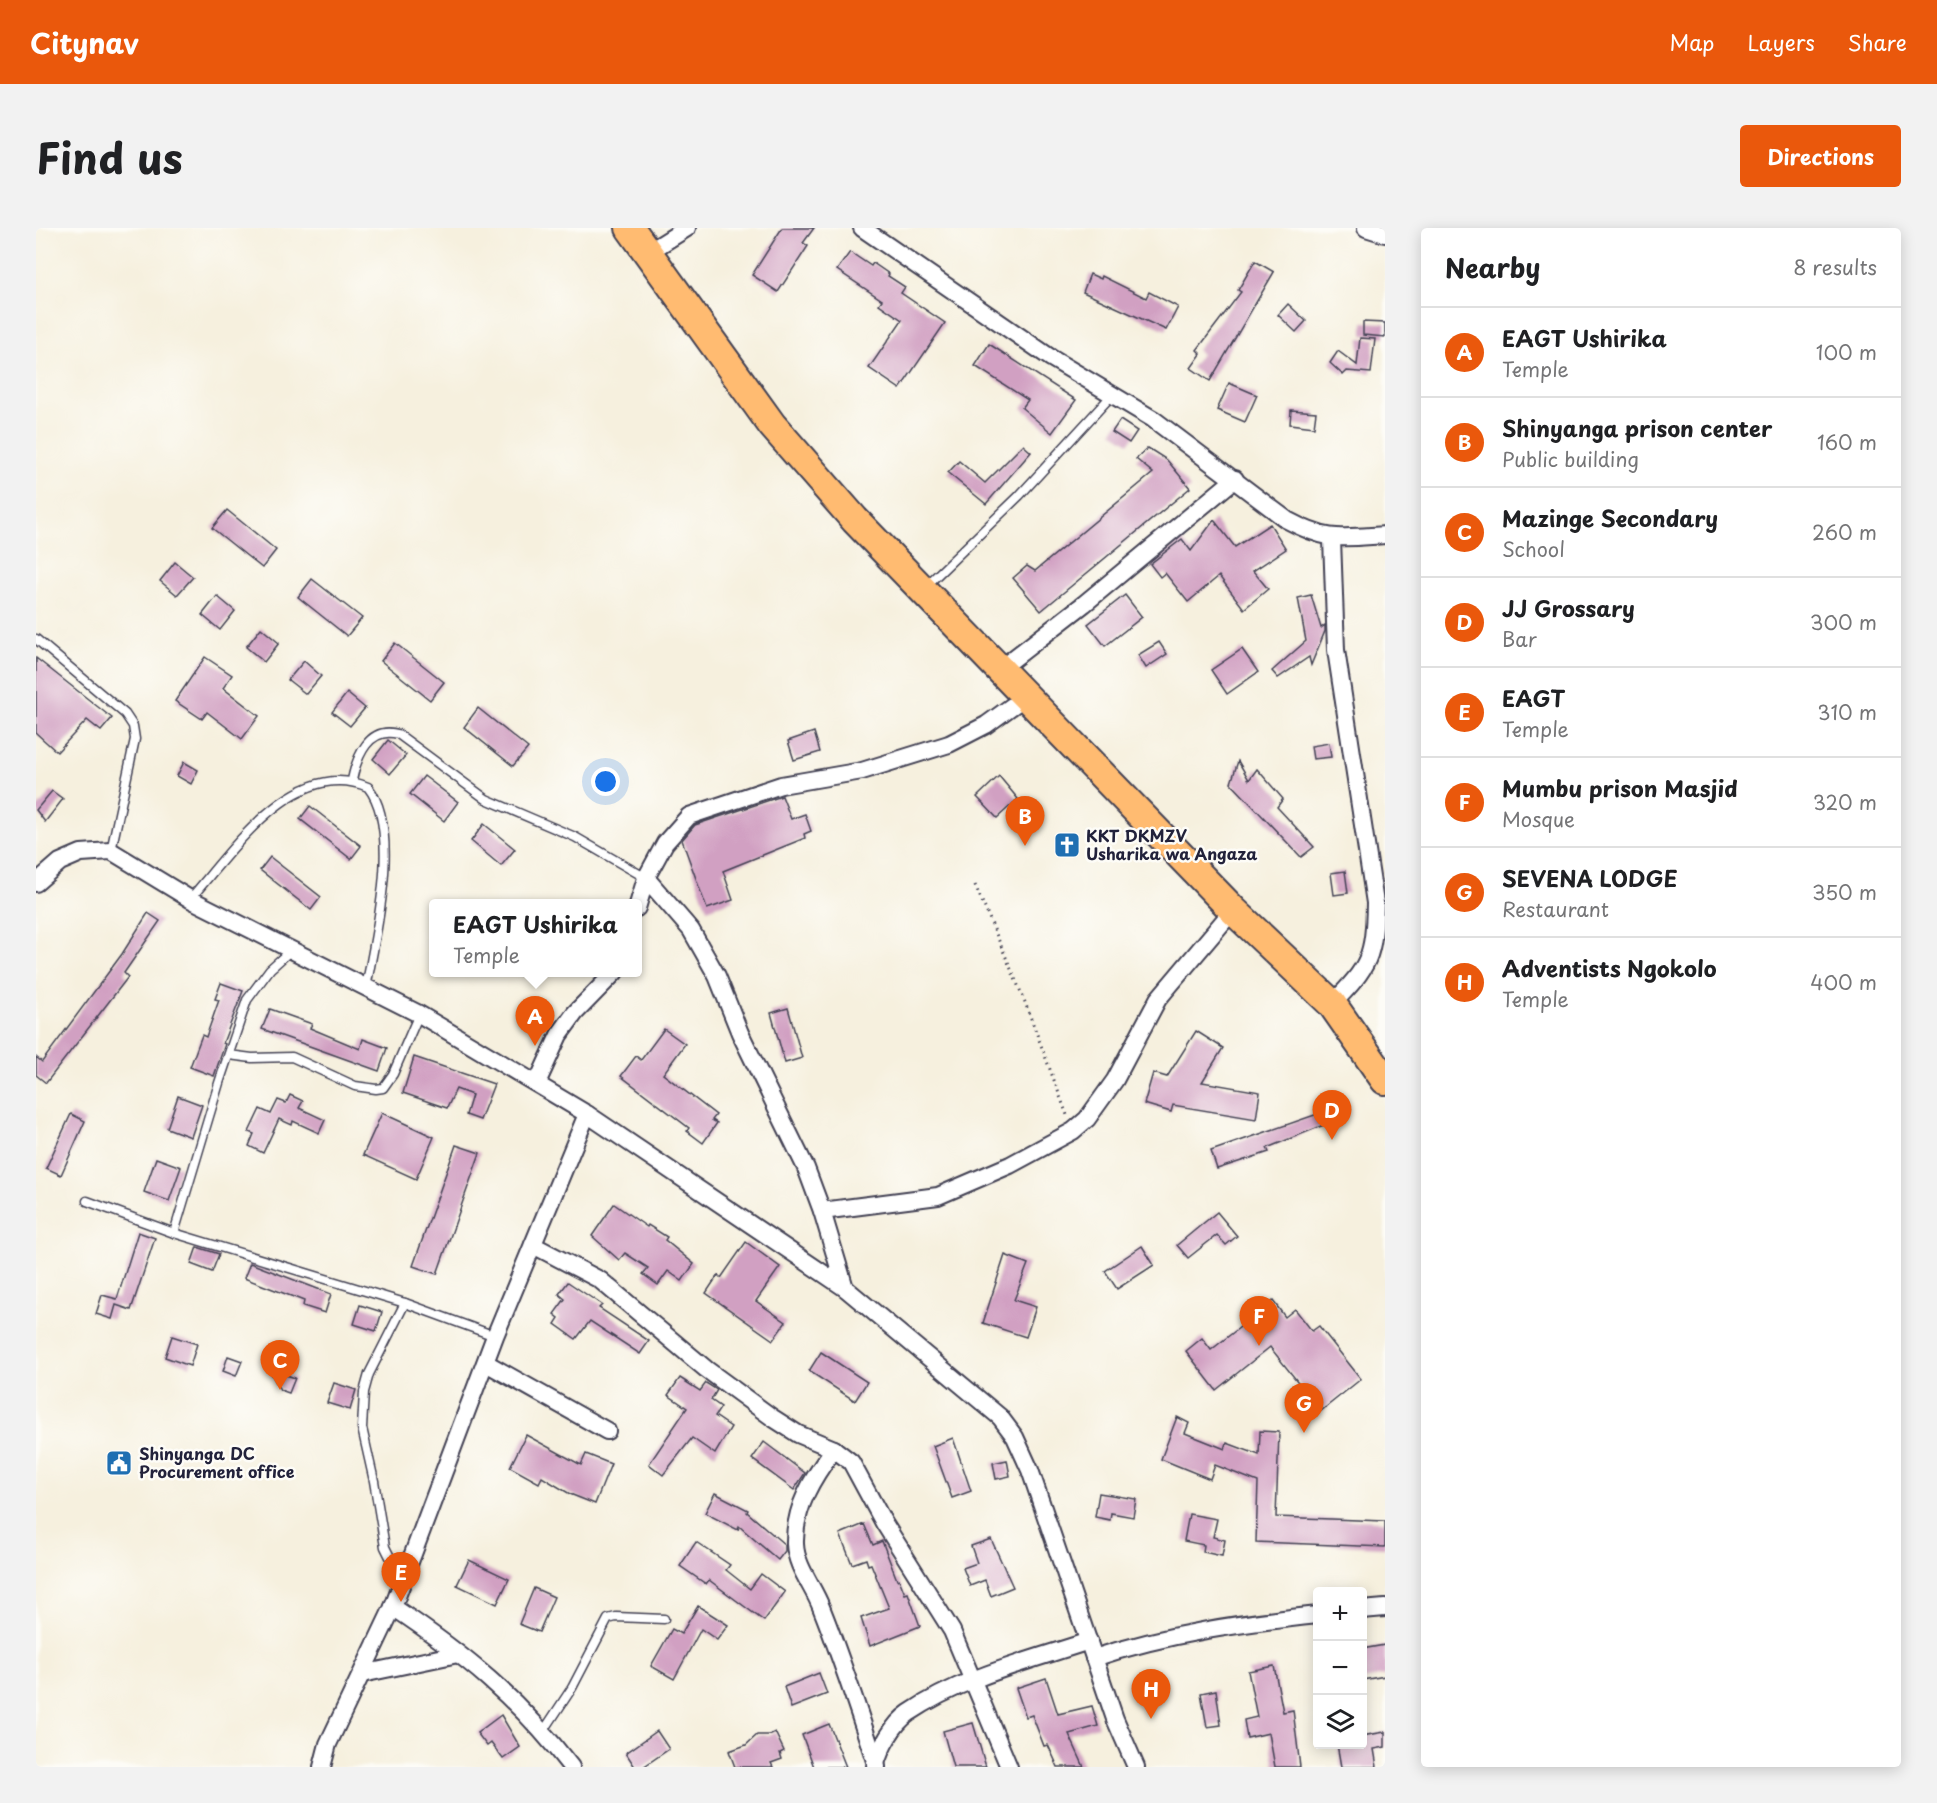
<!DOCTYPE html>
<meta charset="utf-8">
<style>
body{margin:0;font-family:"Playpen Sans",sans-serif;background:#f2f2f2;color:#202124}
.controls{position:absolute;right:18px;bottom:18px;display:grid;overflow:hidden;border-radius:6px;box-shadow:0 3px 15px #0003}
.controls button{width:54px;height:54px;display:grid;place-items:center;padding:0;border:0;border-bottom:2px solid #e0e0e0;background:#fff;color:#202124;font:30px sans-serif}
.you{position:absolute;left:570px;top:554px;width:21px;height:21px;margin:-15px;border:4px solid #fff;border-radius:50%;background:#1a73e8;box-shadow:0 0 0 9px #1a73e833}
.badge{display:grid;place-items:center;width:39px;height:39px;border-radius:50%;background:#ea580c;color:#fff;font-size:20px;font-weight:700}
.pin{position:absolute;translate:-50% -50px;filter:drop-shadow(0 2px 3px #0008)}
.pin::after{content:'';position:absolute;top:32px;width:21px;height:18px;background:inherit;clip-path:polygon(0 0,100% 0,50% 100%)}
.popup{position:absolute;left:393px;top:671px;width:213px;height:78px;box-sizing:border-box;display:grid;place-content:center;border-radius:6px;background:#fff;filter:drop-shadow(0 2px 4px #0005);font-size:20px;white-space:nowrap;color:#757577}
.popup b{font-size:22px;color:#202124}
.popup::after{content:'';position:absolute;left:50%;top:100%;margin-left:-12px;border:12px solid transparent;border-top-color:#fff}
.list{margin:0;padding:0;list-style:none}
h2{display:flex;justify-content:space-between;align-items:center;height:78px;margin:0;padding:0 24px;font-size:26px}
h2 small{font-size:20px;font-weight:400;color:#757577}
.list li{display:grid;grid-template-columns:39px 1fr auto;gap:18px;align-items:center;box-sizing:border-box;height:90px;padding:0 24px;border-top:2px solid #e0e0e0}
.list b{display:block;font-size:22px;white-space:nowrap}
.list p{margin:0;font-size:20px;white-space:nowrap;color:#757577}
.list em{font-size:20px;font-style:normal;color:#757577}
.icon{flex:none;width:33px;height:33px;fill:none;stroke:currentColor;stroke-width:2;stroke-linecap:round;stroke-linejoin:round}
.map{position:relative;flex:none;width:1349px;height:1539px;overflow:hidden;border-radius:6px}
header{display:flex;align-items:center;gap:36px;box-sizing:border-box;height:84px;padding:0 30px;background:#ea580c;color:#fff}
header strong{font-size:28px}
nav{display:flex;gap:33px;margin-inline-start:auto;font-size:21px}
.intro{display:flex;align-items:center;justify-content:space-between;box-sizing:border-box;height:144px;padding:0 36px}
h1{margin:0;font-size:42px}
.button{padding:15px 27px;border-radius:6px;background:#ea580c;color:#fff;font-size:21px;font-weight:700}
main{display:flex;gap:36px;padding:0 36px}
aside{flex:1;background:#fff;border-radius:6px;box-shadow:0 3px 15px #0003}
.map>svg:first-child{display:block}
.building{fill:#d1a0c2}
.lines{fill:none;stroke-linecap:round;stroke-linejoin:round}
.service-casing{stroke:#424153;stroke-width:11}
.minor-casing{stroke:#424153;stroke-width:20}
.trunk-casing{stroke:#424153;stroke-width:32}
.path{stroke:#424153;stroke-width:3;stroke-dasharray:1.5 4.5;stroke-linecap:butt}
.service{stroke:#fff;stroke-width:8}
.minor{stroke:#fff;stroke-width:16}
.trunk{stroke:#ffbb71;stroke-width:28}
.labels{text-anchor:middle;stroke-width:5;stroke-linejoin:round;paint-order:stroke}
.poi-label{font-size:16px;font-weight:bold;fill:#22223b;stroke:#fdfcf7;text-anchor:start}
</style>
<header>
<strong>Citynav</strong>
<nav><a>Map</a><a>Layers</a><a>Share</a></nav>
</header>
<div class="intro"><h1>Find us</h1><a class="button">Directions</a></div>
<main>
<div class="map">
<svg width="1349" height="1539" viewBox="0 0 1349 1539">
<rect width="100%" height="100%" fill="#fdfcf7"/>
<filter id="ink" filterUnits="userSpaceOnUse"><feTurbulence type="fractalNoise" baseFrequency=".0167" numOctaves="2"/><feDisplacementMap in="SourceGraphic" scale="12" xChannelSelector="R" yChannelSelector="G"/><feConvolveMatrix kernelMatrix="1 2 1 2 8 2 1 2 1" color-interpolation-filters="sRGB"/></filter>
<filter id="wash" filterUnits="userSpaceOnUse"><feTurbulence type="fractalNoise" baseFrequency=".008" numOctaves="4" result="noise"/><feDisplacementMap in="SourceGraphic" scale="24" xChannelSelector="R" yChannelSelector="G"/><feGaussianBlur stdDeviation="1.35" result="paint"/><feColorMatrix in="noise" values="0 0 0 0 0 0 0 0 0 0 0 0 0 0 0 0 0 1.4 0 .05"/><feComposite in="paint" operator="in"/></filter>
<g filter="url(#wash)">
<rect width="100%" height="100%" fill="#f6f0de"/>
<g id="blocks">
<g class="building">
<path d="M 746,0 L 778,0 L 767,15 L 772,18 L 742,64 L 716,47 Z"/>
<path d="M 814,24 L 835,38 L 837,35 L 853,46 L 852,48 L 869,59 L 865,65 L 909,95 L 864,161 L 833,140 L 866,92 L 843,76 L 846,72 L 801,42 Z"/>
<path d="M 1219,33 L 1238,44 L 1174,153 L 1155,140 L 1165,126 L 1161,122 L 1205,64 L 1202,62 Z"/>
<path d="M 1054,46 L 1065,51 L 1066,48 L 1110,70 L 1113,64 L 1142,79 L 1130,102 L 1047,64 Z"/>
<path d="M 1252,76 L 1270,93 L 1260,104 L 1242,87 Z"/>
<path d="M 1327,94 L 1349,95 L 1349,109 L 1327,107 Z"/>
<path d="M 1324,110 L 1339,111 L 1335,145 L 1311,143 L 1307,147 L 1294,135 L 1302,123 L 1321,137 Z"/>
<path d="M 953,116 L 1040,172 L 1016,205 L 986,180 L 992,172 L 939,138 Z"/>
<path d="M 1193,155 L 1221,167 L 1209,194 L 1181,182 Z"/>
<path d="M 1255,182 L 1280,184 L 1278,199 L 1254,196 Z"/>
<path d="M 1084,192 L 1101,203 L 1093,215 L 1076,204 Z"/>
<path d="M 987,217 L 995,224 L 950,276 L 912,245 L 923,233 L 949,255 Z"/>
<path d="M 1112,220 L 1131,232 L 1154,260 L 1005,383 L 977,350 L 991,338 L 999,343 L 1117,245 L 1100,231 Z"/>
<path d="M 191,282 L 240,322 L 226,340 L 176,300 Z"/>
<path d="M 1178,292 L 1199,319 L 1234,296 L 1250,321 L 1217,343 L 1232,361 L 1208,381 L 1183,348 L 1152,374 L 1129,345 L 1124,349 L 1114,336 L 1146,311 L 1155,323 Z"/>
<path d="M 139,334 L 157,349 L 141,367 L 124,353 Z"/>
<path d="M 276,351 L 326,390 L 311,408 L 262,369 Z"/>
<path d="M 1089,367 L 1106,389 L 1069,418 L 1052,396 Z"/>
<path d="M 1275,367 L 1285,400 L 1289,397 L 1289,403 L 1275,437 L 1273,429 L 1242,450 L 1236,443 L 1270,413 L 1262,370 Z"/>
<path d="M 181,368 L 199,383 L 184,402 L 166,387 Z"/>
<path d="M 225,400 L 243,415 L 228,434 L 210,419 Z"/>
<path d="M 1123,414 L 1131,426 L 1110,440 L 1102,427 Z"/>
<path d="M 359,415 L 408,454 L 394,472 L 345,433 Z"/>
<path d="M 1206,421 L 1222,444 L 1191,466 L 1175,442 Z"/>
<path d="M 169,429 L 196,447 L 187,460 L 223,488 L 206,511 L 171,484 L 166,491 L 139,473 Z"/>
<path d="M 0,430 L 76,490 L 65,503 L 51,492 L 21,524 L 0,505 Z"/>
<path d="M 268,433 L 285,448 L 270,466 L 252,452 Z"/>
<path d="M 311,465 L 329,480 L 314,498 L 296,484 Z"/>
<path d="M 442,480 L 492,520 L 477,538 L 428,499 Z"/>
<path d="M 778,504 L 784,524 L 758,532 L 752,513 Z"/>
<path d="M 352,512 L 370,527 L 354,546 L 337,531 Z"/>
<path d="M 1293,515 L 1295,529 L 1277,531 L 1275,518 Z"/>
<path d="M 1202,533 L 1213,552 L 1221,541 L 1247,571 L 1241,579 L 1278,619 L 1265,629 L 1195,555 Z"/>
<path d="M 148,534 L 162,542 L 155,556 L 141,548 Z"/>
<path d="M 388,548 L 422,574 L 408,593 L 374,566 Z"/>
<path d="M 963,548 L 982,571 L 961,590 L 941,569 Z"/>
<path d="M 16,563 L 27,571 L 9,594 L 0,582 Z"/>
<path d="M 746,568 L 755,591 L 769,586 L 775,603 L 768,606 L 769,610 L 687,643 L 697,672 L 671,681 L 646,612 L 659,597 Z"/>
<path d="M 274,578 L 325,618 L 315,631 L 264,591 Z"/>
<path d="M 448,596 L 479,621 L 465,638 L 435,613 Z"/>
<path d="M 234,629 L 285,669 L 275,682 L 224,642 Z"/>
<path d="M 1309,643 L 1312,665 L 1298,667 L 1295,645 Z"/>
<path d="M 112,685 L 124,693 L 88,745 L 92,749 L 10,855 L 0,847 L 0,829 L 6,834 L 86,726 Z"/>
<path d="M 185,755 L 207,763 L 187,815 L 189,816 L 178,848 L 154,839 L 166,807 L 170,809 L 183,772 L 179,771 Z"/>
<path d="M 752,780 L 766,830 L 749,835 L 735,785 Z"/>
<path d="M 234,781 L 276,796 L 274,800 L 324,821 L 327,811 L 351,820 L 343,843 L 226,801 Z"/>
<path d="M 628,801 L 649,816 L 627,846 L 680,887 L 676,892 L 681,895 L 667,915 L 651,903 L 653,900 L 585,848 L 600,828 L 605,832 Z"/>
<path d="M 1160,803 L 1187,820 L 1166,854 L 1224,864 L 1220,891 L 1137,877 L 1135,884 L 1108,876 L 1117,845 L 1131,849 Z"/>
<path d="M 378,829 L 458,856 L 444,892 L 430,887 L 436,867 L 420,861 L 411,880 L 367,865 Z"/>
<path d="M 254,867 L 267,873 L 263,880 L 289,892 L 283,905 L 257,893 L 256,897 L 243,891 L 227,925 L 213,918 L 218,906 L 213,904 L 224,881 L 235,886 L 242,872 L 250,875 Z"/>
<path d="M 142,868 L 166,877 L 155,909 L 131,900 Z"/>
<path d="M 1296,881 L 1300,892 L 1231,920 L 1233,924 L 1181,941 L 1175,923 Z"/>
<path d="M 346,885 L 398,909 L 380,951 L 327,927 Z"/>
<path d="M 35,886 L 49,893 L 25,947 L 10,940 Z"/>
<path d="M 420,917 L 444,925 L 401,1046 L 377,1038 Z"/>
<path d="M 120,930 L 145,939 L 133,973 L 108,964 Z"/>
<path d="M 578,976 L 611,999 L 612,997 L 631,1009 L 629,1012 L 658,1036 L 646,1053 L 632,1043 L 622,1057 L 607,1046 L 612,1040 L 589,1025 L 583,1032 L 556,1008 Z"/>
<path d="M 1181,984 L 1201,1008 L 1190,1017 L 1181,1007 L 1152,1030 L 1141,1017 Z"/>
<path d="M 102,1004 L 119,1010 L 95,1082 L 80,1077 L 76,1091 L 60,1086 L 66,1067 L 81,1071 Z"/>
<path d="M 710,1014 L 744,1039 L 720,1073 L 750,1094 L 737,1112 L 670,1065 L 682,1047 L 685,1050 Z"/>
<path d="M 1106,1018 L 1118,1037 L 1081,1061 L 1069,1043 Z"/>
<path d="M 161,1019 L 183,1026 L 176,1044 L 155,1036 Z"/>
<path d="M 969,1027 L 992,1036 L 978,1072 L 1000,1079 L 990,1109 L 947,1095 Z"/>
<path d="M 214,1035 L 295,1066 L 289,1085 L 267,1078 L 268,1073 L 208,1050 Z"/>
<path d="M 532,1054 L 566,1077 L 563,1080 L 613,1113 L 604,1126 L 554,1093 L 540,1111 L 519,1096 L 523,1090 L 518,1086 L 529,1071 L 523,1066 Z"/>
<path d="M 1237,1073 L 1249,1089 L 1259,1081 L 1276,1103 L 1283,1098 L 1325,1151 L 1285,1183 L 1234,1119 L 1180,1162 L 1150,1123 L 1166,1110 L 1175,1122 Z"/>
<path d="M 324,1077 L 346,1084 L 340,1103 L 318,1096 Z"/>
<path d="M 136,1108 L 161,1116 L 154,1138 L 129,1129 Z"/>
<path d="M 785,1124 L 831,1154 L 819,1173 L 773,1143 Z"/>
<path d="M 192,1128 L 206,1133 L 200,1148 L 187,1143 Z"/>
<path d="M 233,1141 L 259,1150 L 253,1165 L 244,1162 Z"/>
<path d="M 644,1150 L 664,1163 L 670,1155 L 681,1162 L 675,1172 L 685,1179 L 679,1188 L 695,1199 L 679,1226 L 656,1210 L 627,1247 L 613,1236 L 651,1180 L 632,1167 Z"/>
<path d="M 298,1155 L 320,1162 L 314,1182 L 291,1175 Z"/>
<path d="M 1141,1189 L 1153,1195 L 1149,1205 L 1189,1221 L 1191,1215 L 1223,1227 L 1224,1203 L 1243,1204 L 1240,1289 L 1349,1293 L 1349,1319 L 1220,1314 L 1222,1254 L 1179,1237 L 1174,1251 L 1125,1231 Z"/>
<path d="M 490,1207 L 545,1237 L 550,1226 L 575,1236 L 559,1276 L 534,1266 L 506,1249 L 503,1255 L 474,1239 Z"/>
<path d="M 917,1210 L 935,1263 L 916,1270 L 897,1218 Z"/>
<path d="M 728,1214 L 769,1245 L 758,1262 L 716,1231 Z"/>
<path d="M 971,1232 L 974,1248 L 960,1251 L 957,1235 Z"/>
<path d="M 679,1265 L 712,1282 L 711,1284 L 749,1317 L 749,1323 L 742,1332 L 703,1298 L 702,1302 L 669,1285 Z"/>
<path d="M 1063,1265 L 1100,1271 L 1097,1289 L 1075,1285 L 1074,1292 L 1059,1289 Z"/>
<path d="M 1153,1286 L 1181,1291 L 1177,1309 L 1189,1312 L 1186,1328 L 1167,1324 L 1168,1317 L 1148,1313 Z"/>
<path d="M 828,1296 L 837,1317 L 846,1313 L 861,1352 L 863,1351 L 869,1366 L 872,1365 L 884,1398 L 834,1418 L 825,1390 L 853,1380 L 835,1336 L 832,1337 L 830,1331 L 816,1336 L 804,1306 Z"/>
<path d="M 955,1311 L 977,1359 L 955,1368 L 949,1352 L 934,1358 L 927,1340 L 941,1335 L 935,1318 Z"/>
<path d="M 660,1314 L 694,1337 L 690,1342 L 714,1361 L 725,1346 L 749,1364 L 728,1393 L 673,1352 L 670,1356 L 644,1338 Z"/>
<path d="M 433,1332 L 473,1351 L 461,1376 L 421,1357 Z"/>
<path d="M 498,1360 L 518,1369 L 503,1404 L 483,1396 Z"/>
<path d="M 662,1378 L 692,1397 L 681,1412 L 665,1401 L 638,1451 L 615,1438 L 636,1401 L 645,1406 Z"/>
<path d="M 1349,1417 L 1349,1448 L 1326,1452 L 1326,1421 Z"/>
<path d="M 1238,1438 L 1247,1484 L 1257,1482 L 1264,1539 L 1239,1539 L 1233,1505 L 1211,1510 L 1208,1492 L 1221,1489 L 1212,1443 Z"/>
<path d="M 783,1445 L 791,1466 L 755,1480 L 748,1459 Z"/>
<path d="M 1010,1450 L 1022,1486 L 1056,1478 L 1062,1498 L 1033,1506 L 1048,1539 L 1022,1539 L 1012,1517 L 1008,1518 L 996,1487 L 990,1489 L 980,1460 Z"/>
<path d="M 1180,1462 L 1185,1497 L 1171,1499 L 1165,1465 Z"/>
<path d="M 465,1487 L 484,1519 L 467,1531 L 455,1515 L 451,1518 L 441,1505 Z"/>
<path d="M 937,1495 L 950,1539 L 917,1539 L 907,1503 Z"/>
<path d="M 793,1496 L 810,1539 L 778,1539 L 766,1507 Z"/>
<path d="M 621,1503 L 633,1521 L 607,1539 L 599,1539 L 590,1525 Z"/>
<path d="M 739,1504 L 748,1523 L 744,1525 L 746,1531 L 735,1535 L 737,1539 L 699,1539 L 693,1523 L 710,1517 L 721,1507 L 733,1507 Z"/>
<path d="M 1349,1504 L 1349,1519 L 1338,1521 L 1341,1539 L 1305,1539 L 1301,1516 L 1326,1516 L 1326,1508 Z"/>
</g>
</g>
</g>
<g filter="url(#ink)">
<use href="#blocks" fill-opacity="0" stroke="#424153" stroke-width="1.5"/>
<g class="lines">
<defs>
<g id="service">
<path d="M 890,358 L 983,268 L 1077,166"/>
<path d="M 0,411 L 89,486 L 97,498 L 99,511 L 75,623"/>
<path d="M 316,552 C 321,528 333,498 362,506 L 450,571 L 539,609 L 610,650"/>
<path d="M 154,671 C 196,623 259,528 332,559 C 366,602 339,709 330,760"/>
<path d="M 193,827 L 216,830 L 256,829 L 319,858 L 340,861 L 347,860 L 357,846 L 383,786"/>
<path d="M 51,973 L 138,1005 L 369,1075 L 459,1108"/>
<path d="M 138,1005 L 183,855 L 211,772 L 234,741 L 254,723"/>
<path d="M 369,1075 L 333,1146 L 328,1164 L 326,1200 L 338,1253 L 349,1319 L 354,1329 L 371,1342"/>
<path d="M 507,1504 L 536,1460 L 572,1391 L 580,1389 L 628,1391"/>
</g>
<g id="minor">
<path d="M 826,0 L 1015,130 L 1117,191 L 1251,292 C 1292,314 1304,310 1349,307"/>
<path d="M 1330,0 L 1349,6"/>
<path d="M 611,25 L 651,0"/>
<path d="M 1296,311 L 1300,422 L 1339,675 C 1338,728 1334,738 1296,776"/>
<path d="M 964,441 L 1048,376 L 1199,251"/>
<path d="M 610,650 L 655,702 L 681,748 L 704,805 L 770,940 L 786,983 L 809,1060"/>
<path d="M 0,655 L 24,634 L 45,625 L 75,623 L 154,671 L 383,786 L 551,886 L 809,1060 L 964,1189 L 979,1209 L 994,1242 L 1079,1491 L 1100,1539"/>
<path d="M 601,680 L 610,650 L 629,615 L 653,588 L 745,557 L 826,543 L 913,516 L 950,497 L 990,468"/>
<path d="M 501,855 L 523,807 L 539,785 L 579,744"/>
<path d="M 786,983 L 902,968 L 974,937 L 1037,903 L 1051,891 L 1079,852 L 1122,771 L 1197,682"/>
<path d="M 497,1017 L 564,1052 L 670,1141 L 737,1190 L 762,1206 L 798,1221 L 815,1234 L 848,1295 L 916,1403 L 973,1539"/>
<path d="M 450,1135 L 571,1203"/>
<path d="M 798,1221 C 777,1249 758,1279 759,1316 C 760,1339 777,1358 785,1379 C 806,1431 823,1485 841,1539"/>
<path d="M 357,1379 C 429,1427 482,1470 535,1539"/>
<path d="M 1326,1382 L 1349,1380"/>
<path d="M 1058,1430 C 1130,1406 1206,1395 1282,1387"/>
<path d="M 326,1446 L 422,1426"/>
<path d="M 286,1539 L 292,1516 L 357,1379 L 459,1108 L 551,886"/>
<path d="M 839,1539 C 844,1520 857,1496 873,1485 C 926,1449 993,1433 1053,1413"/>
</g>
<path id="trunk" d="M 594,0 L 736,197 L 819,292 L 1197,682 L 1296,776 L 1349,852"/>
</defs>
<use href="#service" class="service-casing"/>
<use href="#minor" class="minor-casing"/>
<use href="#trunk" class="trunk-casing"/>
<path class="path" d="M 939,657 L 987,769 L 1031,887"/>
<use href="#service" class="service"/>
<use href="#minor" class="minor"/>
<use href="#trunk" class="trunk"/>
</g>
</g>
<defs>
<symbol id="church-square" viewBox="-11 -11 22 22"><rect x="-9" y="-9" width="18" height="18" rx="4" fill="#1f6fb2" stroke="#fdfcf7"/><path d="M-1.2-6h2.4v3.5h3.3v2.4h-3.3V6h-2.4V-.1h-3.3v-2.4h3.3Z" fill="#fff"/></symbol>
<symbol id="civic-square" viewBox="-11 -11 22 22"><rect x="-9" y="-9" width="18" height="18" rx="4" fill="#1f6fb2" stroke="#fdfcf7"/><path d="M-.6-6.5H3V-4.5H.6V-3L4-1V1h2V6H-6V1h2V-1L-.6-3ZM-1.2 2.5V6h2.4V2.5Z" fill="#fff"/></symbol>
</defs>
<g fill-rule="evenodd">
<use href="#church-square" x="1016" y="602" width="30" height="30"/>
<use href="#civic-square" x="68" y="1220" width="30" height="30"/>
</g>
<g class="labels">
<g class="poi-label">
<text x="1050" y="614">KKT DKMZV<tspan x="1050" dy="18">Usharika wa Angaza</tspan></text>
<text x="103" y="1232">Shinyanga DC<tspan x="103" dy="18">Procurement office</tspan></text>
</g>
</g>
</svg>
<div class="controls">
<button>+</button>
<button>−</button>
<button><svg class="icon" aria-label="layers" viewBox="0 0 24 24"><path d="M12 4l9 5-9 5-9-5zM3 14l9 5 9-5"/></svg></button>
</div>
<div class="you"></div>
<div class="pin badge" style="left:499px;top:818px">A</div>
<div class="popup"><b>EAGT Ushirika</b>Temple</div>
<div class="pin badge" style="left:989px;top:618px">B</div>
<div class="pin badge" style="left:244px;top:1162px">C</div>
<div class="pin badge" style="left:1296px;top:912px">D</div>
<div class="pin badge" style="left:365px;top:1374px">E</div>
<div class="pin badge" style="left:1223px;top:1118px">F</div>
<div class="pin badge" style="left:1268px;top:1205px">G</div>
<div class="pin badge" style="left:1115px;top:1491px">H</div>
</div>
<aside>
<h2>Nearby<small>8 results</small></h2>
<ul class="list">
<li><span class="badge">A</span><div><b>EAGT Ushirika</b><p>Temple</p></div><em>100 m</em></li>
<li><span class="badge">B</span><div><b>Shinyanga prison center</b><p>Public building</p></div><em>160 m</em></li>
<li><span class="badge">C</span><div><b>Mazinge Secondary</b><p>School</p></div><em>260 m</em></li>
<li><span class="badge">D</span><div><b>JJ Grossary</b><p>Bar</p></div><em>300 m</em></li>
<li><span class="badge">E</span><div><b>EAGT</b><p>Temple</p></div><em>310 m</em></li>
<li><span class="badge">F</span><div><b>Mumbu prison Masjid</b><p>Mosque</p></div><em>320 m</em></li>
<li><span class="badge">G</span><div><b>SEVENA LODGE</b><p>Restaurant</p></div><em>350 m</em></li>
<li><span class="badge">H</span><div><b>Adventists Ngokolo</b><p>Temple</p></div><em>400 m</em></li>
</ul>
</aside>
</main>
